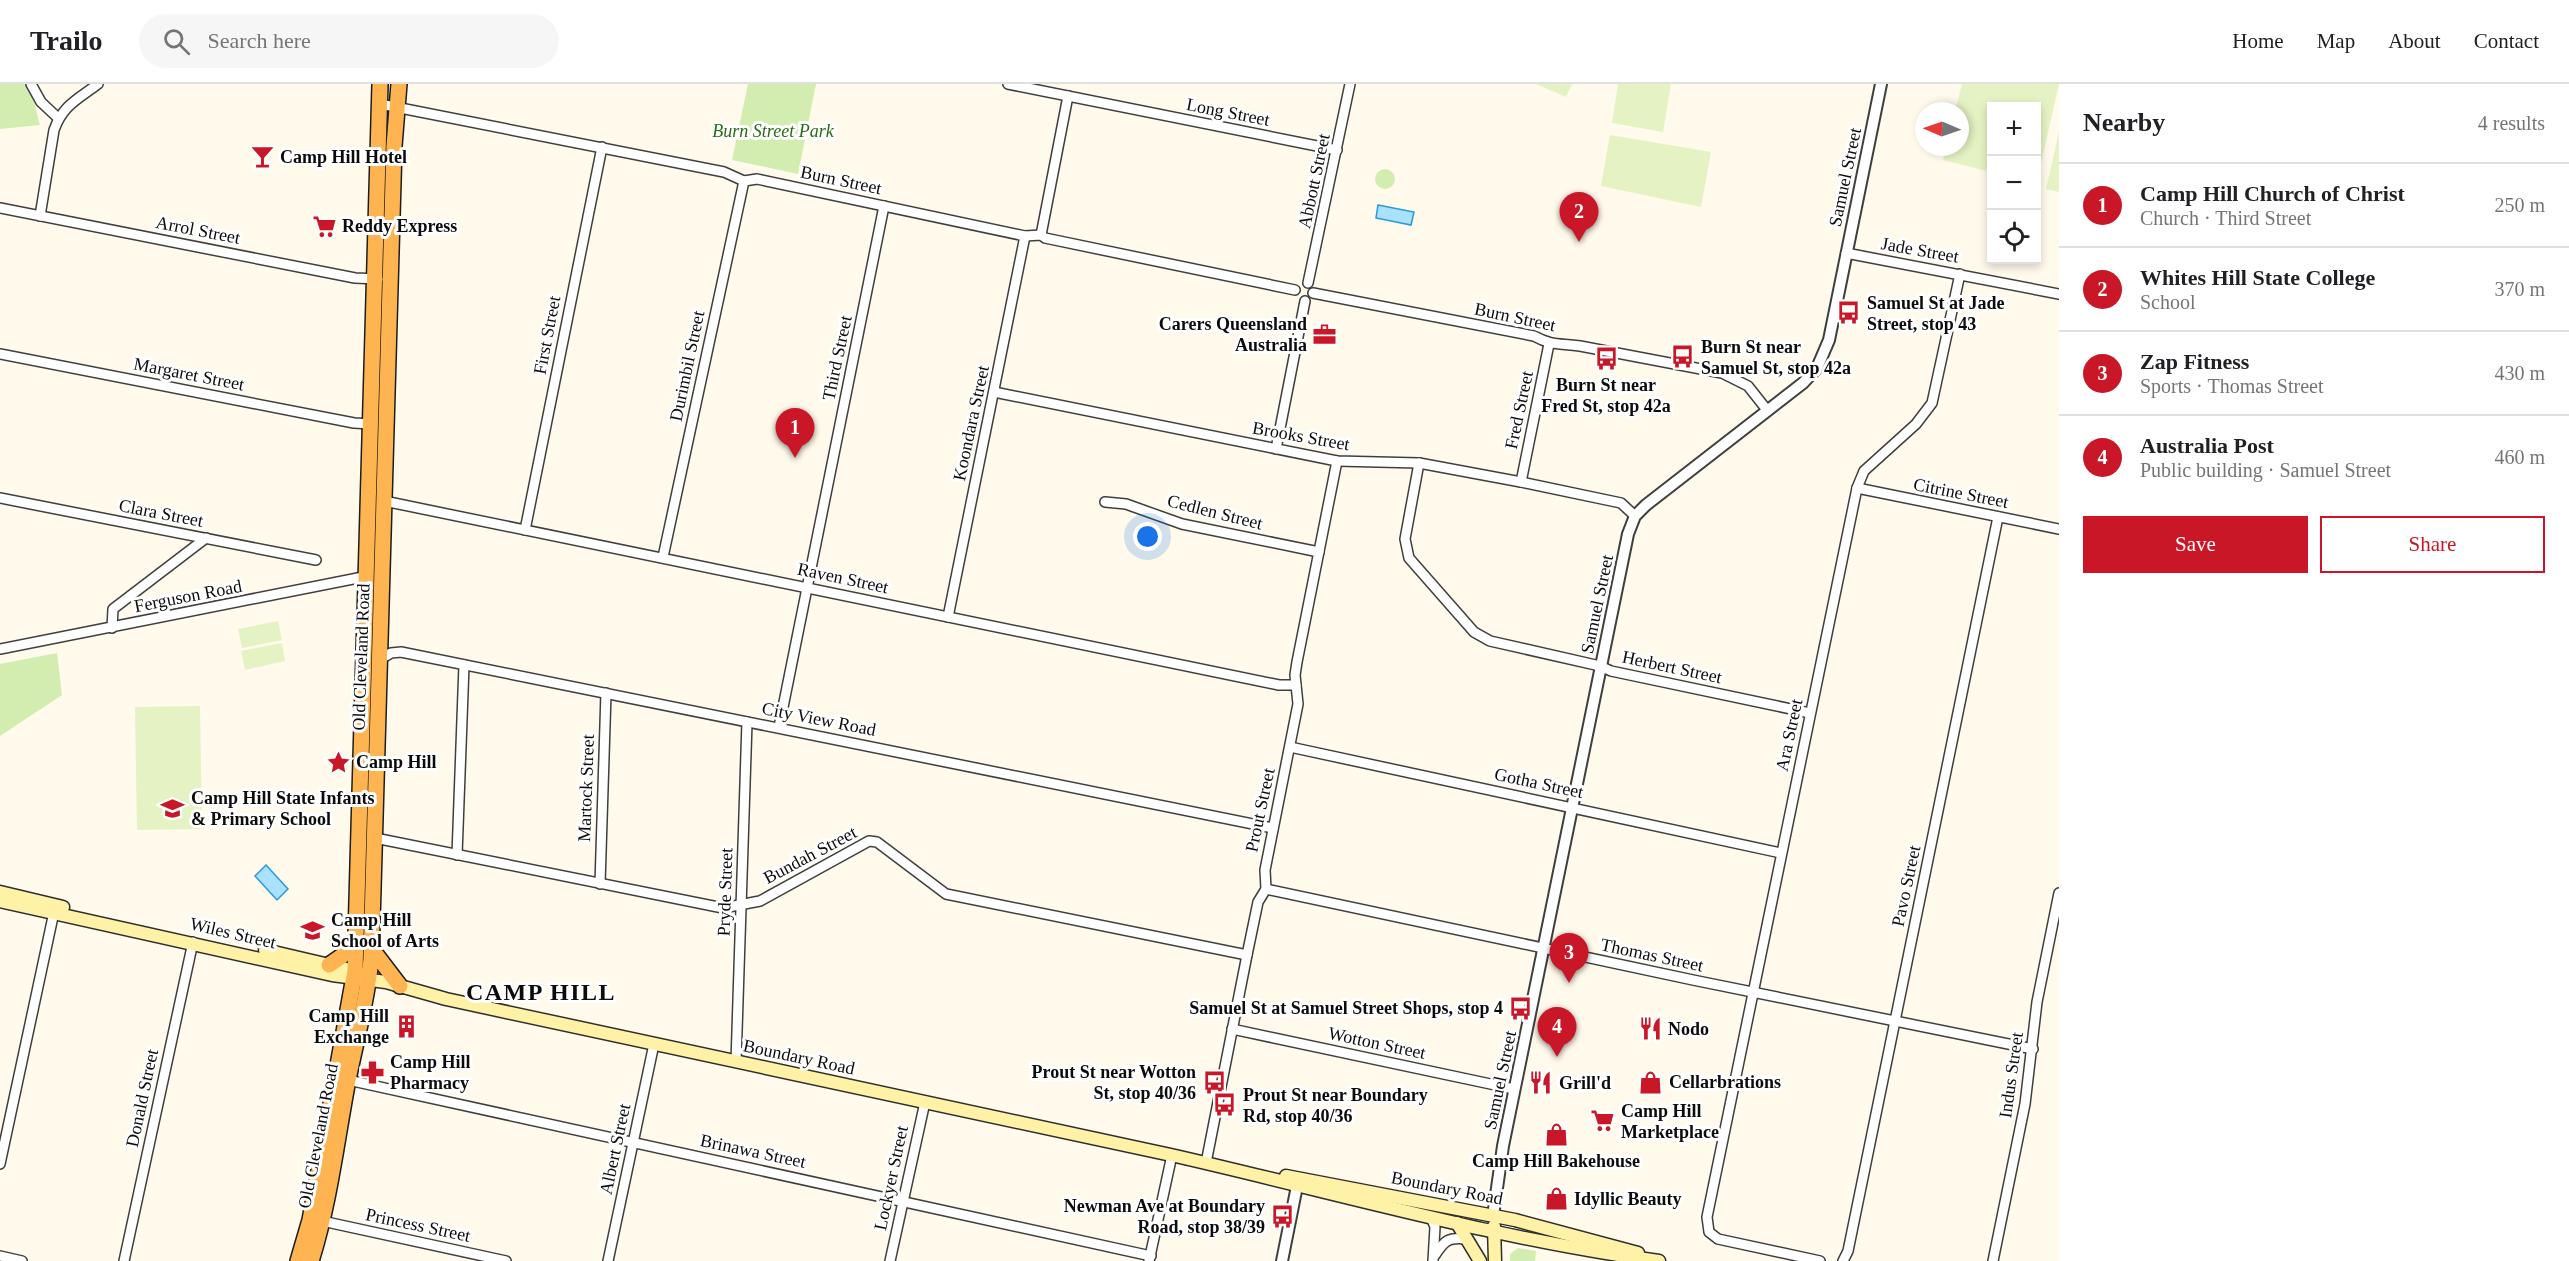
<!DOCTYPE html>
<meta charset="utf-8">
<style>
body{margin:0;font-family:Georgia,serif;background:#f6f6f6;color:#202124}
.controls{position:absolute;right:18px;top:18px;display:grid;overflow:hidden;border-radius:0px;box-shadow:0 3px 9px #0003}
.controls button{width:54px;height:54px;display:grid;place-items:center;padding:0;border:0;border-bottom:2px solid #e0e0e0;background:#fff;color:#202124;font:30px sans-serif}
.compass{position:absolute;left:1915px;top:18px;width:54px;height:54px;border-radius:50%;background:#fff;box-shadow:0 3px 9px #0003;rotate:272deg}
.you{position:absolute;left:1148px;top:453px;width:21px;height:21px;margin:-15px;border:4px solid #fff;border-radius:50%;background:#1a73e8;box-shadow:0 0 0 9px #1a73e833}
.badge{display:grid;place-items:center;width:39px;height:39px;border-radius:50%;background:#c91727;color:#fff;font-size:20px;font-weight:700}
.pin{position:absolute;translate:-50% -50px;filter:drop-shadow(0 2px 3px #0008)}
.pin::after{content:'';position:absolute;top:32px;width:21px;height:18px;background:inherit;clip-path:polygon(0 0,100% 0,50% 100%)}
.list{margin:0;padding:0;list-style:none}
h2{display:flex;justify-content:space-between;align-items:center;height:78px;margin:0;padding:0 24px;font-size:26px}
h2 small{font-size:20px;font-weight:400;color:#757577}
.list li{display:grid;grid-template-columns:39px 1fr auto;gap:18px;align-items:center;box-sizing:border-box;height:84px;padding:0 24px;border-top:2px solid #e0e0e0}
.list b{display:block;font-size:22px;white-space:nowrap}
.list p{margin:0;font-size:20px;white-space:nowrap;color:#757577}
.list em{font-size:20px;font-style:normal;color:#757577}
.actions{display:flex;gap:12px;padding:18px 24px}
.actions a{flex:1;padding:14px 0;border:2px solid #c91727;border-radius:0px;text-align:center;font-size:21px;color:#c91727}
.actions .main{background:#c91727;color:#fff}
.icon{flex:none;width:33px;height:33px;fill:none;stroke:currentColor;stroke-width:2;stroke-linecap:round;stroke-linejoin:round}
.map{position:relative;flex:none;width:2059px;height:1177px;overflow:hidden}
header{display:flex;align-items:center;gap:36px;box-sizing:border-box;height:84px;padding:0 30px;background:#fff;border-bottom:2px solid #e0e0e0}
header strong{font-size:28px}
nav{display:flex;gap:33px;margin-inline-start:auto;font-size:21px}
.search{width:420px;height:54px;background:#f6f6f6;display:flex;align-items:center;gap:15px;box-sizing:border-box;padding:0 21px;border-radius:33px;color:#757577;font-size:22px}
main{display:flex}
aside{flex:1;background:#fff}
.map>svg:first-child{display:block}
.green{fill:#d3edb1}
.pitch{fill:#e5f3c4}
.water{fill:#aae1fc;stroke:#2a9ada;stroke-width:1.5}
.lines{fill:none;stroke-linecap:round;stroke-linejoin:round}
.minor-casing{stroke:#3f3f3f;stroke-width:12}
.tertiary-casing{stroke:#3f3f3f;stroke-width:14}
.secondary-casing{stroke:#2e2e2e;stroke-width:15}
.trunk-casing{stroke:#1d1d1d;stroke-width:18}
.minor{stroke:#fff;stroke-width:9}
.tertiary{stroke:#fff;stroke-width:10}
.secondary{stroke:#fff2a6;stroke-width:12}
.trunk{stroke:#ffb452;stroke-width:15}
.labels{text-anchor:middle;stroke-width:6;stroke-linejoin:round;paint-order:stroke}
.street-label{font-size:18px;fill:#0c0c0c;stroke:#fff}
.park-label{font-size:18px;font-style:italic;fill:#2b6a17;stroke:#fff}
.poi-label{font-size:18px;font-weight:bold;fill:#0c0c0c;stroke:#fff;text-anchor:start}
.district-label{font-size:24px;font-weight:bold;letter-spacing:1.5px;fill:#0c0c0c;stroke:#fff}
</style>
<header>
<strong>Trailo</strong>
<div class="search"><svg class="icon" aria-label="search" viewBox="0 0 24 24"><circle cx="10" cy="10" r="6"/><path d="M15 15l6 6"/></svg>Search here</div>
<nav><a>Home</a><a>Map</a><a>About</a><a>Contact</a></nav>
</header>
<main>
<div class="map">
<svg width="2059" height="1177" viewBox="0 0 2059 1177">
<rect width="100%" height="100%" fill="#fffaeb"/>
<g class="green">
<path d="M 0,0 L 24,0 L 34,18 L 40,41 L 0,45 Z"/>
<path d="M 748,0 L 816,0 L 798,90 L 732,76 Z"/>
<circle cx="1385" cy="95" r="10"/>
<path d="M 57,569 L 62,611 L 0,652 L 0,580 Z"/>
<path d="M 1518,1164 L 1536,1167 L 1535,1177 L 1510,1177 L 1510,1170 Z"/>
</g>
<g class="pitch">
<path d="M 1536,0 L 1572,0 L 1566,13 Z"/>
<path d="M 1618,0 L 1671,0 L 1663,48 L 1612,39 Z"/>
<path d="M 1962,0 L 2059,0 L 2037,97 L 2036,22 L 1992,22 L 1991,88 L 1943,76 L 1947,63 L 1960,63 L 1960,27 L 1955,27 Z"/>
<path d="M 2059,48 L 2059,108 L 2046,105 Z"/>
<path d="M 1610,51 L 1711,68 L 1701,123 L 1601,102 Z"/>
<path d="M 278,537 L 282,556 L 242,564 L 238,545 Z"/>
<path d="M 282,559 L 285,577 L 245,586 L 241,567 Z"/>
<path d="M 200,622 L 202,745 L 137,746 L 135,623 Z"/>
</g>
<g class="water">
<path d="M 1378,121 L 1414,128 L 1411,141 L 1376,134 Z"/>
<path d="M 266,781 L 288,805 L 277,816 L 255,792 Z"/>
</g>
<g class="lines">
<defs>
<g id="minor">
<path d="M 31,0 L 41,18 L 58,34"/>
<path d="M 1008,0 L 1337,66"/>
<path d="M 380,20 L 724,88 L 744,97 L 757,95 L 1025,152 L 1041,151 L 1045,154 L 1295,206"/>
<path d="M 0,124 L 355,194 L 378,195"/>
<path d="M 40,132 L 54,46 C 63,21 78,15 98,0"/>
<path d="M 1041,151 L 1068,12"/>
<path d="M 1846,169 L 2059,210"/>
<path d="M 1308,199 L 1350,0"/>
<path d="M 1313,209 L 1534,252 C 1552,262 1560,259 1580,262 L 1722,289 L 1748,302 L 1767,326"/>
<path d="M 0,270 L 354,339 L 371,340"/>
<path d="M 994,308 L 1337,377 L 1419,379 L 1521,398 L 1621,419 L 1635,432"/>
<path d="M 1276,365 L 1305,217"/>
<path d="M 1419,379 L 1405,455 L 1409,474 L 1474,548 L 1490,557 L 1600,582 L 1611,587 L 1810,629"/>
<path d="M 1521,398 L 1549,260"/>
<path d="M 1857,404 L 2059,445"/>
<path d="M 0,414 L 316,476"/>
<path d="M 384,417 L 1279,601 L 1296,601"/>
<path d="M 1105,418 L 1126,420 L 1182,440 L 1319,468"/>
<path d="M 525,446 L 602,63"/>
<path d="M 663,473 L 744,97"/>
<path d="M 948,533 L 1025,152"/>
<path d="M 112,544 L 113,525 L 206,454"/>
<path d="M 0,565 L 368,492"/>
<path d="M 377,577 L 391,569 L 401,568 L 1273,744"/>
<path d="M 779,643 L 884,122"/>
<path d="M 1290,663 L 1781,769"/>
<path d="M 375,754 L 723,824 L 760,817 L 869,757 L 877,758 L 946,810 L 1247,871"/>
<path d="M 457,771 L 464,581"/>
<path d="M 600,800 L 606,609"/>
<path d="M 1266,805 L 1693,896 L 2033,965"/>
<path d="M 1232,945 L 1514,1005"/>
<path d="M 736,978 L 747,638"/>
<path d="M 348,996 L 1151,1172"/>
<path d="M 1206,1079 L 1247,871 L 1258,818 L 1266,805 L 1265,786 L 1298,620 L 1295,591 L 1297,578 L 1337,377"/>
<path d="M 0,1080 L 54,828"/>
<path d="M 1431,1133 L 1435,1143 L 1433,1177"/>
<path d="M 322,1137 L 506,1177"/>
<path d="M 1435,1171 C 1444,1157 1448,1153 1466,1155"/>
<path d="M 0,1172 L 22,1177"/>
<path d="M 124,1177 L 193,858"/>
<path d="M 608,1177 L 654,960"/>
<path d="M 890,1177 L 925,1018"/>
<path d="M 1149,1177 L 1172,1071"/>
<path d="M 1820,1177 L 1718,1155 L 1709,1148 L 1707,1133 L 1857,404 L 1864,387 L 1916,340 L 1932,319 L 1960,190"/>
<path d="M 1843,1177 L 1848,1167 L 1998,433"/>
<path d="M 1993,1177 L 2025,1020 L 2037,918 L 2059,809"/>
</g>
<g id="tertiary">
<path d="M 1493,1132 L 1503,1062 L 1628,450 L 1635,432 L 1646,421 L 1803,299 L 1817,284 L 1829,256 L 1881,0"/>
<path d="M 1282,1177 L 1297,1102"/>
</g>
<g id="secondary">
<path d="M 0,808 L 63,823"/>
<path d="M 0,817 L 332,891 L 386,898 L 446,915 C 688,967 930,1017 1171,1071 C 1334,1108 1494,1155 1659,1177"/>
<path d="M 265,866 L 355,887 L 361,890"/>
<path d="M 1286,1092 L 1515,1136 L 1638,1169"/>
<path d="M 1457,1139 L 1480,1177"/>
<path d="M 1494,1142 L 1495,1177"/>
</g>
<g id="trunk">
<path d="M 371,864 L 400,902"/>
<path d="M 329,881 L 342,872 L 356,854"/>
<path d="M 298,1177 L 310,1136 L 355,887 L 380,0"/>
<path d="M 311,1177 C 329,1120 336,1060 347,1001 C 355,959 367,918 371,875 L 394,62 L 399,0"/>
</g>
</defs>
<use href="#minor" class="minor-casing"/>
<use href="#tertiary" class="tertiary-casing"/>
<use href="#secondary" class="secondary-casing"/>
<use href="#trunk" class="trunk-casing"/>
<use href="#minor" class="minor"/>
<use href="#tertiary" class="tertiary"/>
<use href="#secondary" class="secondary"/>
<use href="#trunk" class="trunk"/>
</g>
<defs>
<symbol id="bar-bare" viewBox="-9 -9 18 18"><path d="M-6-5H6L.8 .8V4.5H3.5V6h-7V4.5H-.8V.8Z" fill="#c91727" stroke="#fff" stroke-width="2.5" paint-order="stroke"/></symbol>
<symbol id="supermarket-bare" viewBox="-9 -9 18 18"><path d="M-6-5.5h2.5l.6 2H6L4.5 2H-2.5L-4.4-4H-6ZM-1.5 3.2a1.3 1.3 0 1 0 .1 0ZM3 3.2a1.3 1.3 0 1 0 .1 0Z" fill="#c91727" stroke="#fff" stroke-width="2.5" paint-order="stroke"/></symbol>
<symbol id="bus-bare" viewBox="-9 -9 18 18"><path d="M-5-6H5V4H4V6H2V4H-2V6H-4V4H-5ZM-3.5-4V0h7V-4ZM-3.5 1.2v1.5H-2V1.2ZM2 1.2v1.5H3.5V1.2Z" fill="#c91727" stroke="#fff" stroke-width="2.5" paint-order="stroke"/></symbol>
<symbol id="office-bare" viewBox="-9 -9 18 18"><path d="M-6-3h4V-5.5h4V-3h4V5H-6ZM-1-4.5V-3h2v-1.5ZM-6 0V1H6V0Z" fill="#c91727" stroke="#fff" stroke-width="2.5" paint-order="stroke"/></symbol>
<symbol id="sight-bare" viewBox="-9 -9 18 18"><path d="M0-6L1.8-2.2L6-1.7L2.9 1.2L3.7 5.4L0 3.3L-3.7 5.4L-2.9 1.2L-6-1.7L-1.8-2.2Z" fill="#c91727" stroke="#fff" stroke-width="2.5" paint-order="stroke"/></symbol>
<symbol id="school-bare" viewBox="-9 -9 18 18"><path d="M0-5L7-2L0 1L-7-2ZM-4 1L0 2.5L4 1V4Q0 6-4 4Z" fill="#c91727" stroke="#fff" stroke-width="2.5" paint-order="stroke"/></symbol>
<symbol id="building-bare" viewBox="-9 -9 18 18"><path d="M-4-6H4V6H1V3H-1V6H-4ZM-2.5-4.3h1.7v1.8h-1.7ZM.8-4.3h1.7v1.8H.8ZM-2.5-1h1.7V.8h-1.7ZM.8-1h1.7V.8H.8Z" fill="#c91727" stroke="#fff" stroke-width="2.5" paint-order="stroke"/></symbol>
<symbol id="restaurant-bare" viewBox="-9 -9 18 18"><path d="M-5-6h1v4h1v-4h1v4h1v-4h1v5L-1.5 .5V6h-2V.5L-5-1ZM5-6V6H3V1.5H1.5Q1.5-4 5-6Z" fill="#c91727" stroke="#fff" stroke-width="2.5" paint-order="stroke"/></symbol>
<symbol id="pharmacy-bare" viewBox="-9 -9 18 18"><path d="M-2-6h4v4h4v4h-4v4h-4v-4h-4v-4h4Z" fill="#c91727" stroke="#fff" stroke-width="2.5" paint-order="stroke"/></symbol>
<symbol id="shop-bare" viewBox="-9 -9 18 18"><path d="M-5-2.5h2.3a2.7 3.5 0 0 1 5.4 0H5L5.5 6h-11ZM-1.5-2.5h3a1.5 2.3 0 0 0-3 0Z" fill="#c91727" stroke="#fff" stroke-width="2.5" paint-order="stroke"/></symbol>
</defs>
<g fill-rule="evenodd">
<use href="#bar-bare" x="246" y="56" width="33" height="33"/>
<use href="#supermarket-bare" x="308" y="126" width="33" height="33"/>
<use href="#bus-bare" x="1832" y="212" width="33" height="33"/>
<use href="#office-bare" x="1308" y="234" width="33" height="33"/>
<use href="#bus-bare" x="1666" y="256" width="33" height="33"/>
<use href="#bus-bare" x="1590" y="258" width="33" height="33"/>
<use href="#sight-bare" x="322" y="662" width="33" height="33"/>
<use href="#school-bare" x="156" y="708" width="33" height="33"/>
<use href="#school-bare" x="296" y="830" width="33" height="33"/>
<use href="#bus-bare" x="1504" y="908" width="33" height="33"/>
<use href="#building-bare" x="390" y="926" width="33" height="33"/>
<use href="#restaurant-bare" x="1634" y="928" width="33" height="33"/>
<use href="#pharmacy-bare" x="356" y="972" width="33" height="33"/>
<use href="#bus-bare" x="1198" y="982" width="33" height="33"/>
<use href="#shop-bare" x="1634" y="982" width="33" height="33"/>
<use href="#restaurant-bare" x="1524" y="982" width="33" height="33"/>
<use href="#bus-bare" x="1208" y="1004" width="33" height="33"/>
<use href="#supermarket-bare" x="1586" y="1020" width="33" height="33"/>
<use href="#shop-bare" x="1540" y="1034" width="33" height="33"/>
<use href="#shop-bare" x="1540" y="1098" width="33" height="33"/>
<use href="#bus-bare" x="1266" y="1116" width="33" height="33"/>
</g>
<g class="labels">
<g class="street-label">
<text transform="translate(1228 28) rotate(11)" y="6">Long Street</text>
<text transform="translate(1845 93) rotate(-78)" y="6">Samuel Street</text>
<text transform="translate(841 96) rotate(12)" y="6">Burn Street</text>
<text transform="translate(1314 97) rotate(-78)" y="6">Abbott Street</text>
<text transform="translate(198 146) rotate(11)" y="6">Arrol Street</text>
<text transform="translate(1920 166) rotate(10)" y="6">Jade Street</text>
<text transform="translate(1515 233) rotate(12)" y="6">Burn Street</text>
<text transform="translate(547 251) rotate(-79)" y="6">First Street</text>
<text transform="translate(837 274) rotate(-78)" y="6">Third Street</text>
<text transform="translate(687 282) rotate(-78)" y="6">Durimbil Street</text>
<text transform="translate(189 290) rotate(11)" y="6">Margaret Street</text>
<text transform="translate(1519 326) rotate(-78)" y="6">Fred Street</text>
<text transform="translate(971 339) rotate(-78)" y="6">Koondara Street</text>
<text transform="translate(1301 352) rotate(10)" y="6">Brooks Street</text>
<text transform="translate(1961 409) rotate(11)" y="6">Citrine Street</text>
<text transform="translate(1215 428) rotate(14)" y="6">Cedlen Street</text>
<text transform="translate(161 429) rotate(11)" y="6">Clara Street</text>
<text transform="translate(843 494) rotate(12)" y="6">Raven Street</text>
<text transform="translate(188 512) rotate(-11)" y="6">Ferguson Road</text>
<text transform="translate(1597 520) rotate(-78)" y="6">Samuel Street</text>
<text transform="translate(361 573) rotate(-88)" y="6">Old Cleveland Road</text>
<text transform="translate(1672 583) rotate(12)" y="6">Herbert Street</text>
<text transform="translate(819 635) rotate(11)" y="6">City View Road</text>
<text transform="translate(1789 651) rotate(-78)" y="6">Ara Street</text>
<text transform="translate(1539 699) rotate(12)" y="6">Gotha Street</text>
<text transform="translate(586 704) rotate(-88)" y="6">Martock Street</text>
<text transform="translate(1260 726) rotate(-78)" y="6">Prout Street</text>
<text transform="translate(810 771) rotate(-28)" y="6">Bundah Street</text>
<text transform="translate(1906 802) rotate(-78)" y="6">Pavo Street</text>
<text transform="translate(725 808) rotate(-88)" y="6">Pryde Street</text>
<text transform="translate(233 849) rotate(13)" y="6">Wiles Street</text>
<text transform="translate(1652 871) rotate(12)" y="6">Thomas Street</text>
<text transform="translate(1377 959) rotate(12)" y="6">Wotton Street</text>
<text transform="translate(799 973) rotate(12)" y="6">Boundary Road</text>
<text transform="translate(2011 991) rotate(-82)" y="6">Indus Street</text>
<text transform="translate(1500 996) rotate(-78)" y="6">Samuel Street</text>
<text transform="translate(142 1014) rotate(-78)" y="6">Donald Street</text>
<text transform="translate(318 1052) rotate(-79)" y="6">Old Cleveland Road</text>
<text transform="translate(615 1065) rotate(-78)" y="6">Albert Street</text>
<text transform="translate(753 1067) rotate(12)" y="6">Brinawa Street</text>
<text transform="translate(891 1094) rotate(-78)" y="6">Lockyer Street</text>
<text transform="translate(1447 1104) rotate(11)" y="6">Boundary Road</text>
<text transform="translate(418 1141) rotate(12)" y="6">Princess Street</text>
</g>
<g class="park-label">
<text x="773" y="53">Burn Street Park</text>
</g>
<g class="poi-label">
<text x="280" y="79">Camp Hill Hotel</text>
<text x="342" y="148">Reddy Express</text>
<text x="1867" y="225">Samuel St at Jade<tspan x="1867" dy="21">Street, stop 43</tspan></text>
<text x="1307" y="246" text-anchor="end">Carers Queensland<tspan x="1307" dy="21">Australia</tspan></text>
<text x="1701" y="269">Burn St near<tspan x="1701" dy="21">Samuel St, stop 42a</tspan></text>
<text x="1606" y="307" text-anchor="middle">Burn St near<tspan x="1606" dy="21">Fred St, stop 42a</tspan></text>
<text x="356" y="684">Camp Hill</text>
<text x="191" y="720">Camp Hill State Infants<tspan x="191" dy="21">&amp; Primary School</tspan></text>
<text x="331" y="842">Camp Hill<tspan x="331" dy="21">School of Arts</tspan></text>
<text x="1503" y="930" text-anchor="end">Samuel St at Samuel Street Shops, stop 4</text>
<text x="389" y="938" text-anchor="end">Camp Hill<tspan x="389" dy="21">Exchange</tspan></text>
<text x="1668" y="951">Nodo</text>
<text x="390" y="984">Camp Hill<tspan x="390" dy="21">Pharmacy</tspan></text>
<text x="1196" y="994" text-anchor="end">Prout St near Wotton<tspan x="1196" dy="21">St, stop 40/36</tspan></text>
<text x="1669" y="1004">Cellarbrations</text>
<text x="1559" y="1005">Grill'd</text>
<text x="1243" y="1017">Prout St near Boundary<tspan x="1243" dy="21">Rd, stop 40/36</tspan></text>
<text x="1621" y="1033">Camp Hill<tspan x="1621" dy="21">Marketplace</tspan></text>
<text x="1556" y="1083" text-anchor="middle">Camp Hill Bakehouse</text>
<text x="1574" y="1121">Idyllic Beauty</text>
<text x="1265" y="1128" text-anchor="end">Newman Ave at Boundary<tspan x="1265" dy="21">Road, stop 38/39</tspan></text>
</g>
<g class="district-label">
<text x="541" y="916">CAMP HILL</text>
</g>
</g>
</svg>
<div class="controls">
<button>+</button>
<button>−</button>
<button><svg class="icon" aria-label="locate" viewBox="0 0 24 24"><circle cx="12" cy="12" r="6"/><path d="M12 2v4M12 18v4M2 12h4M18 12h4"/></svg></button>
</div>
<svg class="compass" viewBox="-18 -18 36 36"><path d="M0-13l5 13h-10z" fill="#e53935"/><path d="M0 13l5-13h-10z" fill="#757577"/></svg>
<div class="you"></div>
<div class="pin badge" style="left:795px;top:374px">1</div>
<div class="pin badge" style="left:1579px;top:158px">2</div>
<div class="pin badge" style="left:1569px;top:899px">3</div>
<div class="pin badge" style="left:1557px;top:973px">4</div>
</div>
<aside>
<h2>Nearby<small>4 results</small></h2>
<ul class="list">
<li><span class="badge">1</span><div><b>Camp Hill Church of Christ</b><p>Church · Third Street</p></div><em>250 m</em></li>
<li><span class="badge">2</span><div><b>Whites Hill State College</b><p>School</p></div><em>370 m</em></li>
<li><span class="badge">3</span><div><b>Zap Fitness</b><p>Sports · Thomas Street</p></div><em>430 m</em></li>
<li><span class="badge">4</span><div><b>Australia Post</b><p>Public building · Samuel Street</p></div><em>460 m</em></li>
</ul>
<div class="actions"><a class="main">Save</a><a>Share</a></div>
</aside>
</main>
